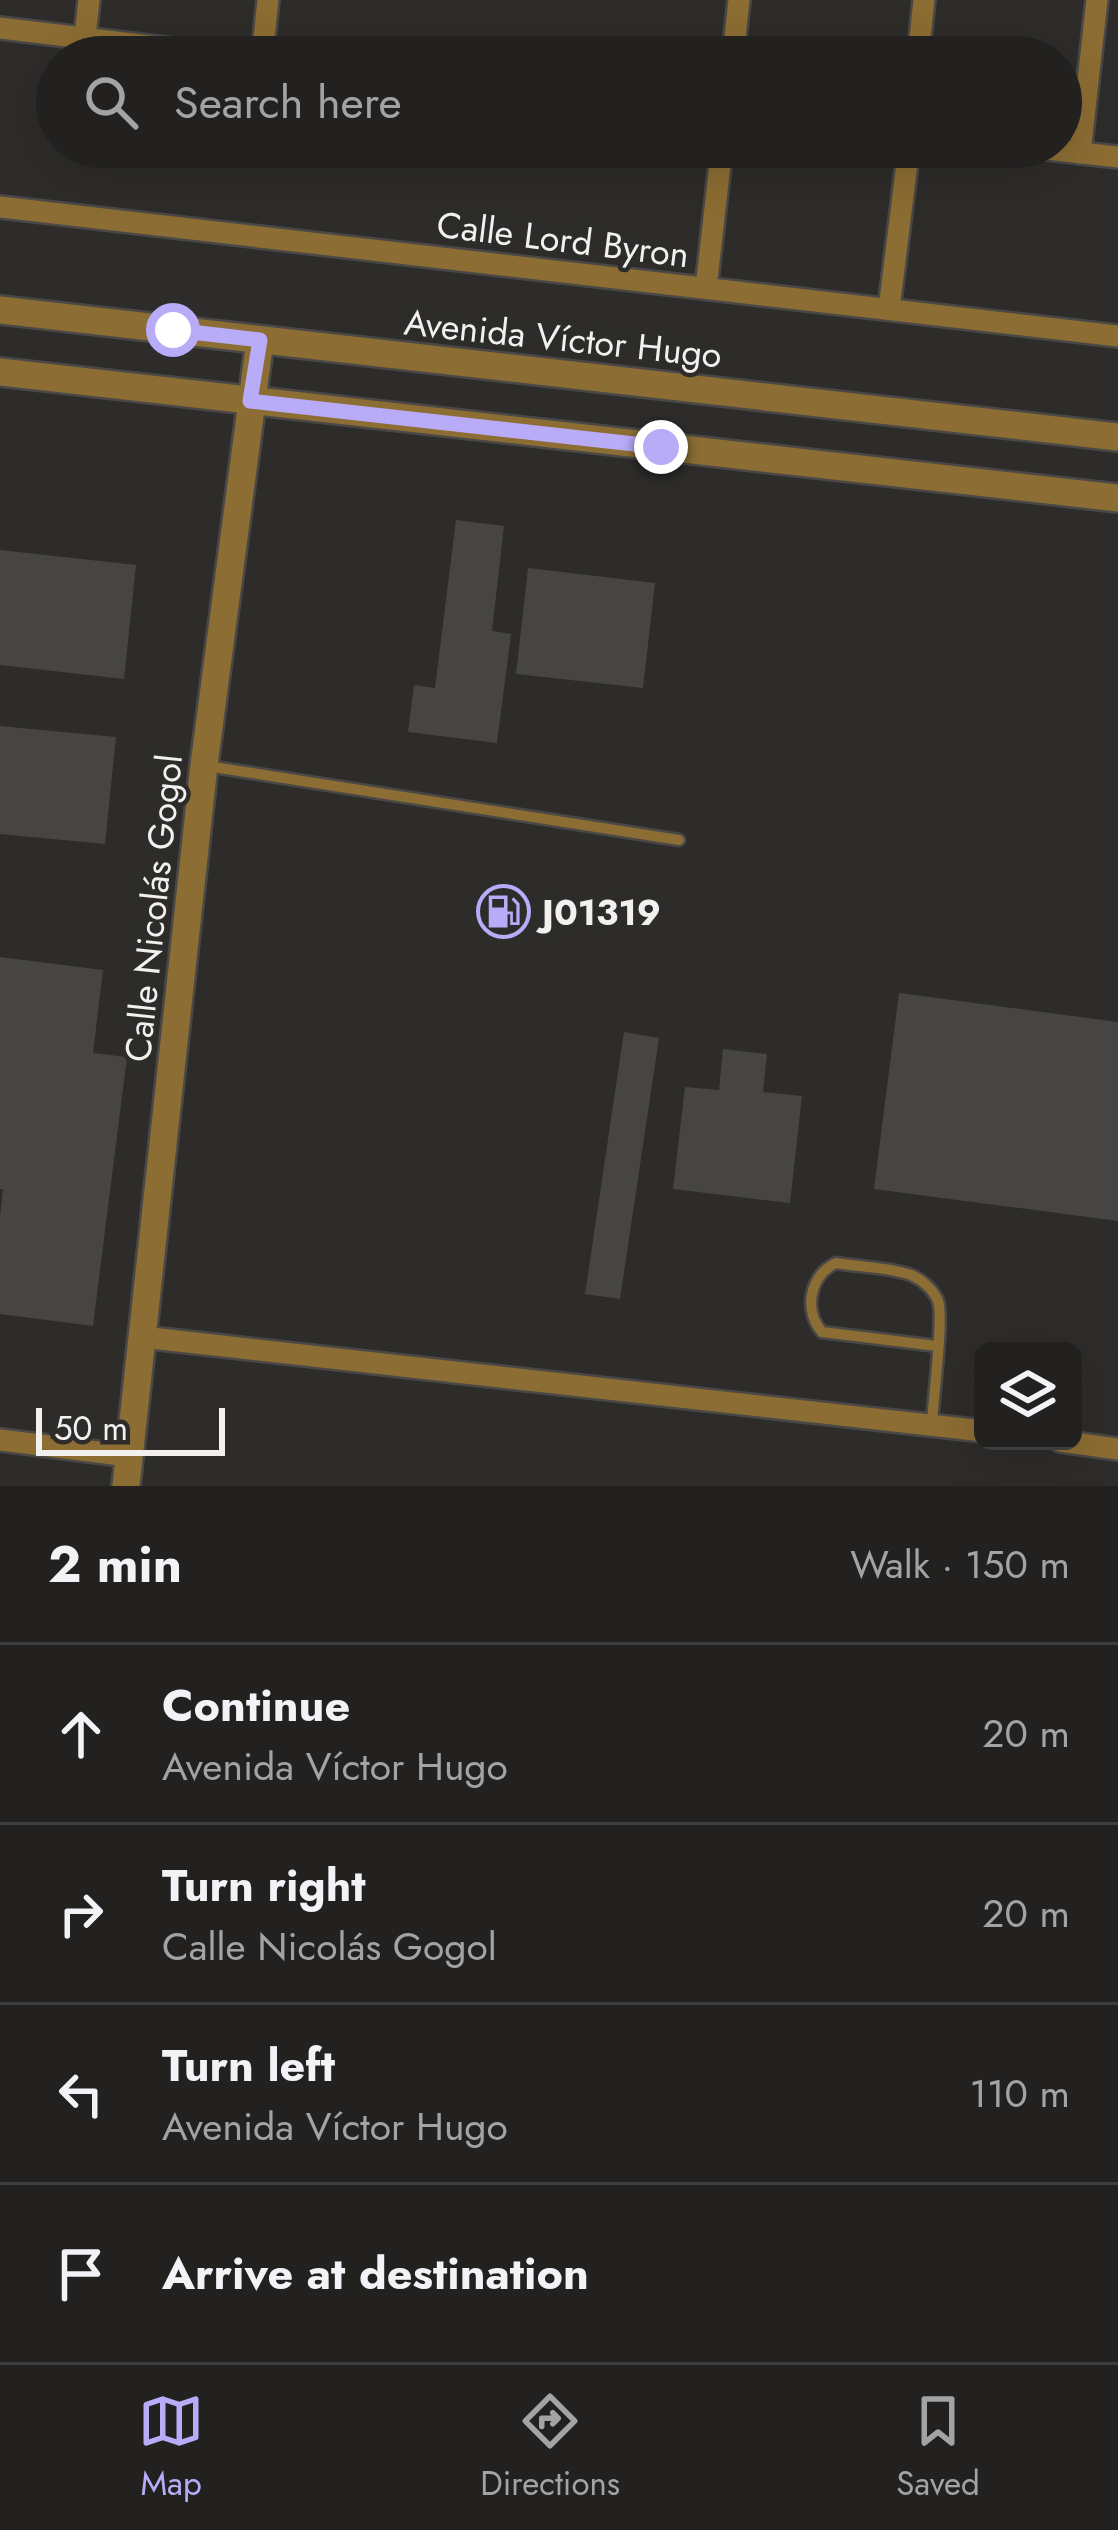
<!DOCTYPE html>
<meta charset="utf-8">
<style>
body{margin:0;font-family:Jost,sans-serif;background:#2a2929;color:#f1f3f6}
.controls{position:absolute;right:36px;bottom:36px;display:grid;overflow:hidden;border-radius:18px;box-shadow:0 12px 48px #0002}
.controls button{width:108px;height:108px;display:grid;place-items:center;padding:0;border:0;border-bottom:3px solid #3f3e3e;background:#222120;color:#f1f3f6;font:60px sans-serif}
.scale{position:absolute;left:36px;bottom:30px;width:189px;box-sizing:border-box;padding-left:12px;border:6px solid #f2f1f0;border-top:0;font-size:33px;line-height:42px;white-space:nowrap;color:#f2f1f0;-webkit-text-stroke:9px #2d2c2a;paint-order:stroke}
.stop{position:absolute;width:36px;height:36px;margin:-27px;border:9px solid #b8abf7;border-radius:50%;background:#fff}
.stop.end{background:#b8abf7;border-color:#fff;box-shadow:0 3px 12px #0008}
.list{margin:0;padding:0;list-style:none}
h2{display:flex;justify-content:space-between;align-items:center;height:156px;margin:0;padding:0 48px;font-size:51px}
h2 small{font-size:39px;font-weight:400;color:#a2a3a5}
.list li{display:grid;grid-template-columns:78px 1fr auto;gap:36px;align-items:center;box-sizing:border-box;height:180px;padding:0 48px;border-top:3px solid #3f3e3e}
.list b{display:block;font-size:45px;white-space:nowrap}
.list p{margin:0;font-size:39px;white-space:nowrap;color:#a2a3a5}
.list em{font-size:39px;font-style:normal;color:#a2a3a5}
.icon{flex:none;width:66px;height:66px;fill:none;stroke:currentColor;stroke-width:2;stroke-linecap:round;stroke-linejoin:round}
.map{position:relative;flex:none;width:1118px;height:1486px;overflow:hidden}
.search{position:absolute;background:#222120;box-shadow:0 12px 48px #0002;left:36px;right:36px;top:36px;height:132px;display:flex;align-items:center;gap:30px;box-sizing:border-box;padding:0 42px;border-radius:66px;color:#a2a3a5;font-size:45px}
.sheet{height:876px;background:#222120}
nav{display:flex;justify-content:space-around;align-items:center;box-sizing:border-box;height:168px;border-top:3px solid #3f3e3e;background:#222120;font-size:33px;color:#a2a3a5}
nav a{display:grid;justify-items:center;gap:6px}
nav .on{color:#b8abf7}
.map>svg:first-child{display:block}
.building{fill:#474543}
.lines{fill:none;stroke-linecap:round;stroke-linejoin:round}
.service-casing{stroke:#494846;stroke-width:15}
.minor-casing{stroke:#494846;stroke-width:26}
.tertiary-casing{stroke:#494846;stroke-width:32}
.service{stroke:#8c6d33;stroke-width:10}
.minor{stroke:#8c6d33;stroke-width:21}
.tertiary{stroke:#8c6d33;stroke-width:27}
.route{stroke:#b8abf7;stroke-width:15}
.labels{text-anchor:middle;stroke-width:9;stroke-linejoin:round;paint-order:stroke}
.street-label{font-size:36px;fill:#f2f1f0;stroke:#2d2c2a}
.poi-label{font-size:36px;font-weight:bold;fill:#f2f1f0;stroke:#2d2c2a;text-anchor:start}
</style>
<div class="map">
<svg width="1118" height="1486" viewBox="0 0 1118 1486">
<rect width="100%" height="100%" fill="#2d2c2a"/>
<g class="building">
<path d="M 456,520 L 504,526 L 492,631 L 511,634 L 497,743 L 408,732 L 414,685 L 435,688 Z"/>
<path d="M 0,550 L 136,565 L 124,679 L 0,665 Z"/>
<path d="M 528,568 L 655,583 L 643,688 L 516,674 Z"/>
<path d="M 0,726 L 116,737 L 105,844 L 0,834 Z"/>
<path d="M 0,957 L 103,970 L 93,1053 L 127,1057 L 93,1326 L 0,1314 L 0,1216 L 3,1189 L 0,1189 Z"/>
<path d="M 899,993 L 1118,1022 L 1118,1221 L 874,1189 Z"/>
<path d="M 624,1032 L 659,1038 L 620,1299 L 585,1294 Z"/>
<path d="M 723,1049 L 767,1054 L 763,1092 L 802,1096 L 790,1203 L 673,1189 L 685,1087 L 719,1090 Z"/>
</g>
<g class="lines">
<defs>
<g id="service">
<path d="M 207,766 L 679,840"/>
<path d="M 932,1424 C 933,1400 944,1318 938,1301 C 934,1290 921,1279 911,1275 C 889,1267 859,1267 836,1263 C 810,1275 803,1310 822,1332 L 937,1346"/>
</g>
<g id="minor">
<path d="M 0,28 L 239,57"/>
<path d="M 85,37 L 89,0"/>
<path d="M 262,57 L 268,0"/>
<path d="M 733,57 L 739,0"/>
<path d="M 918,57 L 924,0"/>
<path d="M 1029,147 L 1118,157"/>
<path d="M 1080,153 L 1097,0"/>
<path d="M 0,207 L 1118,336"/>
<path d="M 706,288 L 722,147"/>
<path d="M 889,309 L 909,147"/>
<path d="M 142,1337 L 983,1431"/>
<path d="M 0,1440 L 129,1456"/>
<path d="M 1060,1441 L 1118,1449"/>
</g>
<g id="tertiary">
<path d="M 0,310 L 1118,437"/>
<path d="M 0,372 L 1118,498"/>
<path d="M 126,1486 L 204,765 L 260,340"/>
</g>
</defs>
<use href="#service" class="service-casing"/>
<use href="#minor" class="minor-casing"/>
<use href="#tertiary" class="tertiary-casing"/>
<use href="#service" class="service"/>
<use href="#minor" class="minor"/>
<use href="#tertiary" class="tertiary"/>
</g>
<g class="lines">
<path class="route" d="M 173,330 L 260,340 L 250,401 L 661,447"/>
</g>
<defs>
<symbol id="fuel-ring" viewBox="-11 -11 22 22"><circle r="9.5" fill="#2d2c2a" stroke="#b8abf7" stroke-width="1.5"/><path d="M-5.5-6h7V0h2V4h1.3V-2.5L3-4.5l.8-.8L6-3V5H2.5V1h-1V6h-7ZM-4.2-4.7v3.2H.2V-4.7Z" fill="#b8abf7"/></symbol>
</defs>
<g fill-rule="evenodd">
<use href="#fuel-ring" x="474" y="882" width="59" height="59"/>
</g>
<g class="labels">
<g class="street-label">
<text transform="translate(563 239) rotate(7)" y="13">Calle Lord Byron</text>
<text transform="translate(563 338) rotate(6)" y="13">Avenida Víctor Hugo</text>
<text transform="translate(153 908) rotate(-84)" y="13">Calle Nicolás Gogol</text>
</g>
<g class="poi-label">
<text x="542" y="925">J01319</text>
</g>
</g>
</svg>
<div class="controls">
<button><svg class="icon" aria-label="layers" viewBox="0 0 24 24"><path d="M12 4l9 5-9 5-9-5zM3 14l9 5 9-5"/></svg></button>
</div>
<div class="scale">50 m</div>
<div class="stop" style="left:173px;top:330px"></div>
<div class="stop end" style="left:661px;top:447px"></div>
<div class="search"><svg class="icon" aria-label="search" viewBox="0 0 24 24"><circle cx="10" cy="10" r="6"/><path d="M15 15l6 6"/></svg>Search here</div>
</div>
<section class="sheet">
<h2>2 min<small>Walk · 150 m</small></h2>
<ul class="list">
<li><svg class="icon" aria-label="ahead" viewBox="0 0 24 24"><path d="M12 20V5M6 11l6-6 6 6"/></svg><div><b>Continue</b><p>Avenida Víctor Hugo</p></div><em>20 m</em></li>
<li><svg class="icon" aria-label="right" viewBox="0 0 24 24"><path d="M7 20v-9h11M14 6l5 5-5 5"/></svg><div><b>Turn right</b><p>Calle Nicolás Gogol</p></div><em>20 m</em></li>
<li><svg class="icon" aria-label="left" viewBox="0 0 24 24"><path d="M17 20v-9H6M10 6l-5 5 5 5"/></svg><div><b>Turn left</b><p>Avenida Víctor Hugo</p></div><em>110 m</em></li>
<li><svg class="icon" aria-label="arrive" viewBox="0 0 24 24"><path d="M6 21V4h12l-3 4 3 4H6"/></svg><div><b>Arrive at destination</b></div></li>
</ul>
</section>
<nav>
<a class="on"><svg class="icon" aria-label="map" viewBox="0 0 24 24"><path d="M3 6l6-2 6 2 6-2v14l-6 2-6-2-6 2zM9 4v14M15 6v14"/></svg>Map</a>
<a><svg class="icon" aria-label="directions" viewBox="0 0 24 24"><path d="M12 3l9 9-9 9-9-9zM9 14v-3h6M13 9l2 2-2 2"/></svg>Directions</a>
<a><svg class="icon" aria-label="saved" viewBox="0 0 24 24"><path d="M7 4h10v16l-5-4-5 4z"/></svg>Saved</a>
</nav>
